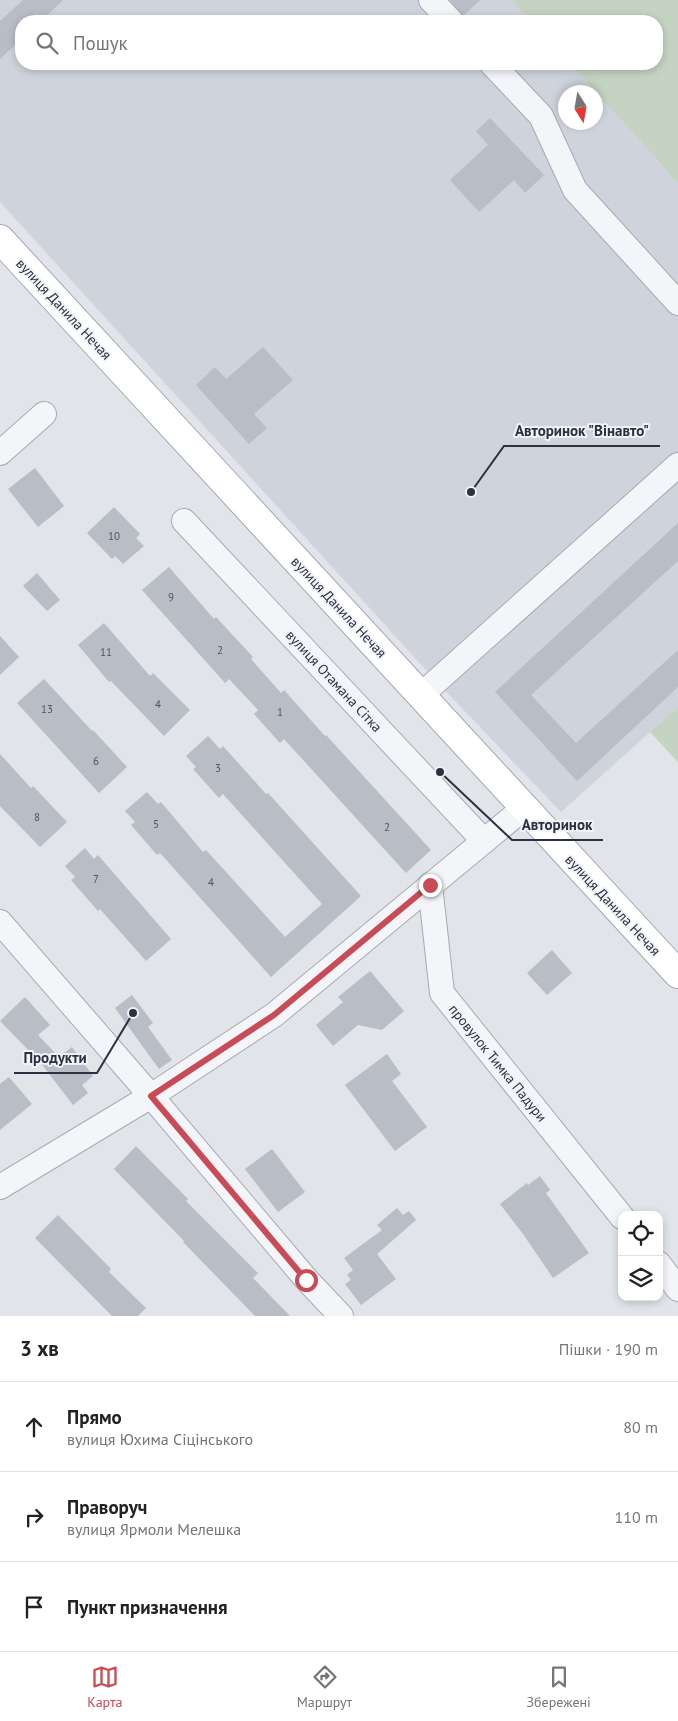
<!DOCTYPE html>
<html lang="uk">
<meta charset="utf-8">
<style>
body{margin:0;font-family:"PT Sans",sans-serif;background:#f6f6f6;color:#222}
.controls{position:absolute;right:15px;bottom:15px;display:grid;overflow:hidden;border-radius:10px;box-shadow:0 2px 8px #0003}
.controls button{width:45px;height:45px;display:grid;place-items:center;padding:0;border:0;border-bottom:1px solid #e0e0e0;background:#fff;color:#222;font:25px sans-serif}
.compass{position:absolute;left:558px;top:85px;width:45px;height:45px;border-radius:50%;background:#fff;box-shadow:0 2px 8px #0003;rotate:169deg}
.stop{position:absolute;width:15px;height:15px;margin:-11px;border:4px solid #c94b56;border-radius:50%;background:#fff}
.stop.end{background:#c94b56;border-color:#fff;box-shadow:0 1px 5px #0008}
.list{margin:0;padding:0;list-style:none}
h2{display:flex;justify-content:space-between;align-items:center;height:65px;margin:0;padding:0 20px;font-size:21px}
h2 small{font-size:16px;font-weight:400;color:#767676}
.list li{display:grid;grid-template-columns:32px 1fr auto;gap:15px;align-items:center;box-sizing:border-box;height:90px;padding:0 20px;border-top:1px solid #e0e0e0}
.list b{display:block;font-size:19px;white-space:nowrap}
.list p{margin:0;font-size:16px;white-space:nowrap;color:#767676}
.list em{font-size:16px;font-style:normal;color:#767676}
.icon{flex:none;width:28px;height:28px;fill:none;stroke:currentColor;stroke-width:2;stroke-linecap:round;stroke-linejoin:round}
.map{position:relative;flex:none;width:678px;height:1316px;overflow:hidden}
.search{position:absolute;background:#fff;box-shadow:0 2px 8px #0003;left:15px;right:15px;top:15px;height:55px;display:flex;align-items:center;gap:12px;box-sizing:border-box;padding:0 18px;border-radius:20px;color:#767676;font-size:19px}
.sheet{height:335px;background:#fff}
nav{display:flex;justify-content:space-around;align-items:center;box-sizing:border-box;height:70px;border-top:1px solid #e0e0e0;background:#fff;font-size:14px;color:#767676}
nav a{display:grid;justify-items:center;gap:2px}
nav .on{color:#c94b56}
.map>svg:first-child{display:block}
.built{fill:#cfd3db;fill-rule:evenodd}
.green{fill:#c5d3c2}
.building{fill:#b8bdc6}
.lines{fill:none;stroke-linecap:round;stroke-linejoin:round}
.minor-casing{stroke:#a6abb3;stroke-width:26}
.major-casing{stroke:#a1a7b4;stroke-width:30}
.minor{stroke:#f4f5f8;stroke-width:24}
.major{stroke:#fff;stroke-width:28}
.route{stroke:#c94b56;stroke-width:6}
.labels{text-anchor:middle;stroke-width:4;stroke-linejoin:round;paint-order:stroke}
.number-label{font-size:11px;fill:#4e5462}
.street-label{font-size:14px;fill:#2a3140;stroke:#f1f3f7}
.leader{fill:none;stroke:#2a3140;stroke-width:2}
.callout-dot{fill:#2a3140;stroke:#f1f3f7;stroke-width:2}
.callout-label{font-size:15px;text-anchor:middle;font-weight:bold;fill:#2a3140;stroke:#f1f3f7;stroke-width:4;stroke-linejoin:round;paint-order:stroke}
</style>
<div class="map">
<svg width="678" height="1316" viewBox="0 0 678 1316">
<rect width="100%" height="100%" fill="#e1e4e9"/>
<path class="built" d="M 0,0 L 511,0 L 531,21 L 21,21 L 21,64 L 571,64 L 678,183 L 678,707 L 561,812 L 436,681 L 0,202 ZM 566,92 L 596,92 L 596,122 L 566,122 Z"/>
<g class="green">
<path d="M 511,0 L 678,0 L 678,183 L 571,64 L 657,64 L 657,21 L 531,21 Z"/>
<path d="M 678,707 L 678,762 L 650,732 Z"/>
</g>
<g class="building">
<path d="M 23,0 L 63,0 L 41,21 L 21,21 L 21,39 L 0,59 L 0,21 Z"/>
<path d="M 450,0 L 480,0 L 463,16 Z"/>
<path d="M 490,118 L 544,175 L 525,193 L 514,180 L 479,212 L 450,180 L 488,145 L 476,131 Z"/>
<path d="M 263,347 L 293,380 L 254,414 L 267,428 L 249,444 L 196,385 L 215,367 L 226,379 Z"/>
<path d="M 35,468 L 64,506 L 38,527 L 8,489 Z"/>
<path d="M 114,507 L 140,534 L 136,538 L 144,546 L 123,564 L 115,556 L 112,559 L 87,533 Z"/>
<path d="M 678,523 L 678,561 L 531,695 L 576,743 L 678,650 L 678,687 L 577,781 L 495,692 Z"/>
<path d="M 169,567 L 214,619 L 216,617 L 253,657 L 251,659 L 281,693 L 284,690 L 325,736 L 326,735 L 431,850 L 406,873 L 284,739 L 280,743 L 254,714 L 258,710 L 229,679 L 225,683 L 142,590 Z"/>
<path d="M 37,573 L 60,600 L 47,611 L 23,586 Z"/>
<path d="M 104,623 L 150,676 L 153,673 L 190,710 L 164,736 L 111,681 L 109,682 L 78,645 Z"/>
<path d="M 0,636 L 19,657 L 0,675 Z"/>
<path d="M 44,679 L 92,731 L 93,730 L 127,767 L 99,793 L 17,703 Z"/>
<path d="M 208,736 L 220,749 L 223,746 L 266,794 L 268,793 L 361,896 L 271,977 L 160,853 L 157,855 L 131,825 L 135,822 L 125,811 L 147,792 L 158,804 L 161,802 L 203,852 L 206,850 L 285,937 L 322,904 L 223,794 L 219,798 L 193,769 L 196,767 L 186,756 Z"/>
<path d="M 0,754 L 31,788 L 33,786 L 67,822 L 40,847 L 0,806 Z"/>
<path d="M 85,848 L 94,859 L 98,855 L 171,939 L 146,961 L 100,909 L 98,911 L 71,880 L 75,877 L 65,866 Z"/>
<path d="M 552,950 L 572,973 L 547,995 L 527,973 Z"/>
<path d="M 370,971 L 404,1011 L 382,1030 L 358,1025 L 333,1046 L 316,1025 L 343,1002 L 338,997 Z"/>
<path d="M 132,995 L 153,1023 L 148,1027 L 172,1060 L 159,1069 L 115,1008 Z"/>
<path d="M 25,997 L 50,1025 L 38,1035 L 59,1057 L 72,1047 L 93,1076 L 82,1085 L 88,1093 L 73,1105 L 34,1054 L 33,1055 L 0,1021 Z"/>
<path d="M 387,1054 L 401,1074 L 392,1081 L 427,1127 L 395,1151 L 345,1085 Z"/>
<path d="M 9,1077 L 32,1104 L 0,1130 L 0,1084 Z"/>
<path d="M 136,1146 L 188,1199 L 186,1201 L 258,1273 L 253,1278 L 290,1316 L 255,1316 L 183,1242 L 184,1241 L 114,1169 Z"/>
<path d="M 272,1149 L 305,1192 L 278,1212 L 245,1169 Z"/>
<path d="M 540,1176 L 550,1190 L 546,1193 L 589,1253 L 553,1278 L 523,1234 L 500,1204 L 527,1183 L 528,1185 Z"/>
<path d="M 397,1208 L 403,1215 L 409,1211 L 416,1220 L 377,1254 L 396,1279 L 361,1305 L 345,1284 L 351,1280 L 347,1275 L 353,1270 L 344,1258 L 382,1230 L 377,1225 Z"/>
<path d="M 58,1215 L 111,1269 L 109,1272 L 146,1308 L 138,1316 L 112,1316 L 35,1238 Z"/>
</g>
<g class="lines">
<defs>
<g id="minor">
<path d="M 431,0 L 451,21"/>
<path d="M 492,64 L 541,116 L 575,190 L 678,303"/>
<path d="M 0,453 L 44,414"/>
<path d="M 184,521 L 484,841"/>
<path d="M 420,696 L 678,465"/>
<path d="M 430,885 L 442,993 L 622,1217"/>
<path d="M 0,922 L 151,1096 L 307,1280 L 341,1316"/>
<path d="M 0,1187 L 151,1096 L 274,1015 L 524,808"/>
<path d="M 659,1264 L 678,1289"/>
</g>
<path id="major" d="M 0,239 L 678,974"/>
</defs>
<use href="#minor" class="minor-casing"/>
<use href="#major" class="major-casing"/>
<use href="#minor" class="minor"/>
<use href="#major" class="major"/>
</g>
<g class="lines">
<path class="route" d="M 306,1280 L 151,1096 L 274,1015 L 430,885"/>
</g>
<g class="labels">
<g class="number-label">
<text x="114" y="540">10</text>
<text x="171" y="601">9</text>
<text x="220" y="654">2</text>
<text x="106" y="656">11</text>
<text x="158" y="708">4</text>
<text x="47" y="713">13</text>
<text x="280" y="716">1</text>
<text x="96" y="765">6</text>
<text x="218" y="772">3</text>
<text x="37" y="821">8</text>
<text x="156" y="828">5</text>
<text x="387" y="831">2</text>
<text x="96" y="883">7</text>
<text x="211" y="886">4</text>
</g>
<g class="street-label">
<text transform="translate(64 309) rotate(47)" y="5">вулиця Данила Нечая</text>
<text transform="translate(339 607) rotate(47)" y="5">вулиця Данила Нечая</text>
<text transform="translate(334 681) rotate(47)" y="5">вулиця Отамана Сітка</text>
<text transform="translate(613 905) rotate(47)" y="5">вулиця Данила Нечая</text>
<text transform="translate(498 1063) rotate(51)" y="5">провулок Тимка Падури</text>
</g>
</g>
<path class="leader" d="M471 492L504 446H660M440 772L512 840H603M133 1013L97 1073H14"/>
<g class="callout-dot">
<circle cx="471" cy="492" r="5"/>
<circle cx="440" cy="772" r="5"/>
<circle cx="133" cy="1013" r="5"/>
</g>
<g class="callout-label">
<text x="582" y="436">Авторинок "Вінавто"</text>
<text x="557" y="830">Авторинок</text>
<text x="55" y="1063">Продукти</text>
</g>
</svg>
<div class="controls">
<button><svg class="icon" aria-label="locate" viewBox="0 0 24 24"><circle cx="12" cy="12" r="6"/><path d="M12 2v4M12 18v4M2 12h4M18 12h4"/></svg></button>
<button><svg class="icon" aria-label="layers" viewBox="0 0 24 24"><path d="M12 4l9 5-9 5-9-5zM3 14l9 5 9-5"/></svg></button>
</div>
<svg class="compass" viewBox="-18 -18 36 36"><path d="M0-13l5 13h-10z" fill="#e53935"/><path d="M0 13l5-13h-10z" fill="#767676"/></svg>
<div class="stop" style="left:306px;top:1280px"></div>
<div class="stop end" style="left:430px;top:885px"></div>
<div class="search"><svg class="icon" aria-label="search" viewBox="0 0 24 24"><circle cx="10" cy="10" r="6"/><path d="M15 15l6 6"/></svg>Пошук</div>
</div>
<section class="sheet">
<h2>3 хв<small>Пішки · 190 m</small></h2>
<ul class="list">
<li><svg class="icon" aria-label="ahead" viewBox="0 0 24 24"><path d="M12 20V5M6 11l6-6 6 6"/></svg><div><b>Прямо</b><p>вулиця Юхима Сіцінського</p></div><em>80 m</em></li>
<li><svg class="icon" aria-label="right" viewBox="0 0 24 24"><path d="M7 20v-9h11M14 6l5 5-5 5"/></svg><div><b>Праворуч</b><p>вулиця Ярмоли Мелешка</p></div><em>110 m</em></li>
<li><svg class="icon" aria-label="arrive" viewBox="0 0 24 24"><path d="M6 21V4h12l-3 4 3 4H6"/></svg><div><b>Пункт призначення</b></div></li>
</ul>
</section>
<nav>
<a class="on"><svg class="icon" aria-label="map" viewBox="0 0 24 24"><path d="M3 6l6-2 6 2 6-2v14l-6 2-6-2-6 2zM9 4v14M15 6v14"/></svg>Карта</a>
<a><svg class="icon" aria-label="directions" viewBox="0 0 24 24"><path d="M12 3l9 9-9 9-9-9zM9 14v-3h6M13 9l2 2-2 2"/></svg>Маршрут</a>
<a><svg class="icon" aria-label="saved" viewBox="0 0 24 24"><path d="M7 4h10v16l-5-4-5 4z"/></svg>Збережені</a>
</nav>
